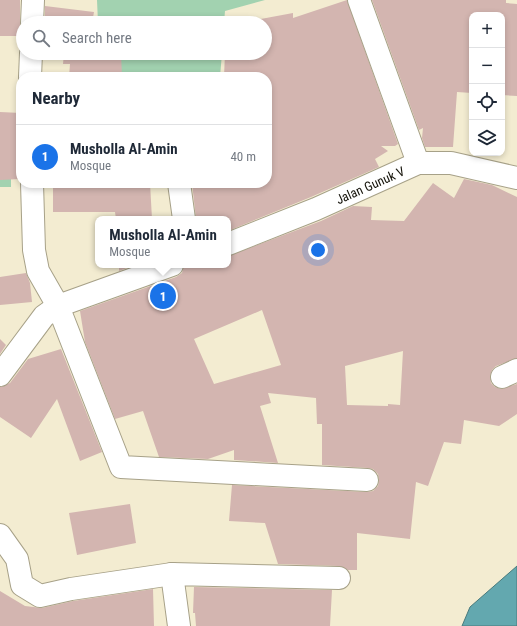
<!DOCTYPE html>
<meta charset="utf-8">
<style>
body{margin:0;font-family:"Roboto Condensed",sans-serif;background:#f2f2f3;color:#1f2937}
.controls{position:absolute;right:12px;top:12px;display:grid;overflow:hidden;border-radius:8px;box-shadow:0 2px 6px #0003}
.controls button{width:36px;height:36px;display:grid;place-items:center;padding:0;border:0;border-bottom:1px solid #e0e1e3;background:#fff;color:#1f2937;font:20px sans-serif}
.you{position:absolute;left:318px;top:250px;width:14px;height:14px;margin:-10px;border:3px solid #fff;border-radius:50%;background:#1a73e8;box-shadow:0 0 0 6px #1a73e833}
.badge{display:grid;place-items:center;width:26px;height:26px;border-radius:50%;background:#1a73e8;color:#fff;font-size:13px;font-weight:700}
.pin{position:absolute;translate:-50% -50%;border:2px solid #fff;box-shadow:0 1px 4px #0006}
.popup{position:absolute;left:95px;top:216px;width:136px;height:52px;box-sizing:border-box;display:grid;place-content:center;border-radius:8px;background:#fff;filter:drop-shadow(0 1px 3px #0005);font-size:13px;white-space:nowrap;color:#747a83}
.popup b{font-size:15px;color:#1f2937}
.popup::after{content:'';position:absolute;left:50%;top:100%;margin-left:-8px;border:8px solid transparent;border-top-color:#fff}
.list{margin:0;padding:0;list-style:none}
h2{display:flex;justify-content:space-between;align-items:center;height:52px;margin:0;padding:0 16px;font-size:17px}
h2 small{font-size:13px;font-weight:400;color:#747a83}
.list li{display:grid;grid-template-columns:26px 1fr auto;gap:12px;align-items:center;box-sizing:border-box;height:64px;padding:0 16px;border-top:1px solid #e0e1e3}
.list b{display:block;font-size:15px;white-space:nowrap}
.list p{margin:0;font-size:13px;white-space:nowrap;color:#747a83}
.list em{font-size:13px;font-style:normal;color:#747a83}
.icon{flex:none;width:22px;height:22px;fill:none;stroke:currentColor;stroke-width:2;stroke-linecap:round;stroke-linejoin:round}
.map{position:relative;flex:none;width:517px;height:626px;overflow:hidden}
.search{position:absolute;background:#fff;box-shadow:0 2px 6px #0003;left:16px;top:16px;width:256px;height:44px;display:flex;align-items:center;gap:10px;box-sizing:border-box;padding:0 14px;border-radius:22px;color:#747a83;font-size:15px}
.panel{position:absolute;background:#fff;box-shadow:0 2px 6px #0003;left:16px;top:72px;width:256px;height:116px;border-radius:16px}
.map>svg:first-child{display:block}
.green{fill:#a2d2b0}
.water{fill:#63a8af;stroke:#4a7a7c}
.building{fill:#d3b5b0;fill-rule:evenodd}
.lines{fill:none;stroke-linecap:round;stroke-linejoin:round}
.minor-casing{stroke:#a7a188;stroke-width:24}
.minor{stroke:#fff;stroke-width:22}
.labels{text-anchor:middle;stroke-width:3;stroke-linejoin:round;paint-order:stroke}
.street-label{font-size:13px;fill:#110f06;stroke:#fff}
</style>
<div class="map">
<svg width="517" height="626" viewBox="0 0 517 626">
<rect width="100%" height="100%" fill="#f3ecd1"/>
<g class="green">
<path d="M 97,0 L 265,0 L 225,11 L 224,23 L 98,23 Z"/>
<path d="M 100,53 L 222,53 L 220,77 L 102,77 Z"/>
<path d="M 0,146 L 11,147 L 11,187 L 0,187 Z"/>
</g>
<path class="water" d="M 517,566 L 517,626 L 462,626 L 470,607 Z"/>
<g class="building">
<path d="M 0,0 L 20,0 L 20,22 L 21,36 L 0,36 Z"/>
<path d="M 347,0 L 398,144 L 395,146 L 381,146 L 388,151 L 375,159 L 379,167 L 311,197 L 228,231 L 228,219 L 196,219 L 192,183 L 267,183 L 267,77 L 224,77 L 225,53 L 265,53 L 265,23 L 240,23 L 293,13 L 293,18 Z"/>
<path d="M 372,0 L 506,0 L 506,3 L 517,4 L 517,96 L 502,95 L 502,15 L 472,15 L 472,93 L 457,92 L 453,147 L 425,147 L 422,138 L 423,128 L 419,130 Z"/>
<path d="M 45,6 L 94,12 L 92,23 L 45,23 Z"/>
<path d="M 64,53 L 121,53 L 122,77 L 69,77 L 70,64 L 63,64 Z"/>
<path d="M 0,112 L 21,113 L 20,179 L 0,180 Z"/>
<path d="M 464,179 L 492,185 L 517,197 L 517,358 L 496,366 L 492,370 L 490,376 L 491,383 L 495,387 L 501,389 L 517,384 L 517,414 L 499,426 L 464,420 L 461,444 L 444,442 L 428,486 L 416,482 L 410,539 L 357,533 L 357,570 L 348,570 L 339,566 L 278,564 L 265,523 L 229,521 L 232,485 L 367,492 L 373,491 L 378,486 L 379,480 L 378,474 L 373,469 L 368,468 L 322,465 L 322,424 L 317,424 L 316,398 L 268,393 L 271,403 L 260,406 L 278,463 L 234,460 L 234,450 L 208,459 L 159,457 L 143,411 L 115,419 L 85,342 L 80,311 L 176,277 L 182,273 L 184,265 L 228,265 L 228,256 L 321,221 L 353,206 L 372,207 L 371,220 L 404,221 L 433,183 L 454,198 ZM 262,310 L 281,365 L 214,384 L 194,339 ZM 403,351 L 400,405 L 388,404 L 388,406 L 347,405 L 345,366 Z"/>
<path d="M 53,183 L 150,183 L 152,219 L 116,219 L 115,212 L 53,212 Z"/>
<path d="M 119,265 L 135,265 L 119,271 Z"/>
<path d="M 26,273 L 30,283 L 32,302 L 0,305 L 0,277 Z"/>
<path d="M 0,339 L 6,345 L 0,354 Z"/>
<path d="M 61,349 L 102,452 L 80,461 L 57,399 L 31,438 L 0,417 L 0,387 L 10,383 L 28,359 Z"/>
<path d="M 130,504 L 136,543 L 77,555 L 69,513 Z"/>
<path d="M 194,587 L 332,590 L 330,626 L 196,626 L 195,613 L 193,613 Z"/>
<path d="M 153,589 L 154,626 L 0,626 L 0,591 L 25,606 L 42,608 L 73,601 Z"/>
</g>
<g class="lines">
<defs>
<g id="minor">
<path d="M 359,0 L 418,163"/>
<path d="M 32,23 L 33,0"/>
<path d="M 30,77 L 31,53"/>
<path d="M 32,183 L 34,250 L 38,271 L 58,306 L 121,467 L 367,480"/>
<path d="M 179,183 L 184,219"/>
<path d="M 228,244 L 316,209 L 418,163 L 451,163 L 517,178"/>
<path d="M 0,375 L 44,316 L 58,306 L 172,265"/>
<path d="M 502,377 L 517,370"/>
<path d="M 0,535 L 17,559 L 22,585 L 40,596 L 71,589 L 172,574"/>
<path d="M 179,626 L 172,574 L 339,578"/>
</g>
</defs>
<use href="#minor" class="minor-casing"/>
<use href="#minor" class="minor"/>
</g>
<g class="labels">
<g class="street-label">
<text transform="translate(370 185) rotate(-24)" y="5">Jalan Gunuk V</text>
</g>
</g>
</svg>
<div class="controls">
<button>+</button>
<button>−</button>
<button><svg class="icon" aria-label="locate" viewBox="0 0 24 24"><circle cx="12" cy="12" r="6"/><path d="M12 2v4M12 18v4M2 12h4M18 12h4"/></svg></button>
<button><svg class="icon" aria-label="layers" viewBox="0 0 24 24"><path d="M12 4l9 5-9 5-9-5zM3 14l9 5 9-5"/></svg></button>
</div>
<div class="you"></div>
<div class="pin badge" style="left:163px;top:296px">1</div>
<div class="popup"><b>Musholla Al-Amin</b>Mosque</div>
<div class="search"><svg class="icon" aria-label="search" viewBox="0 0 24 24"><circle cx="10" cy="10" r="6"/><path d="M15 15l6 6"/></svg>Search here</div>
<section class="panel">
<h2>Nearby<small></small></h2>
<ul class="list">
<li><span class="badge">1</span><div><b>Musholla Al-Amin</b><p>Mosque</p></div><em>40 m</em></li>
</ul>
</section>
</div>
